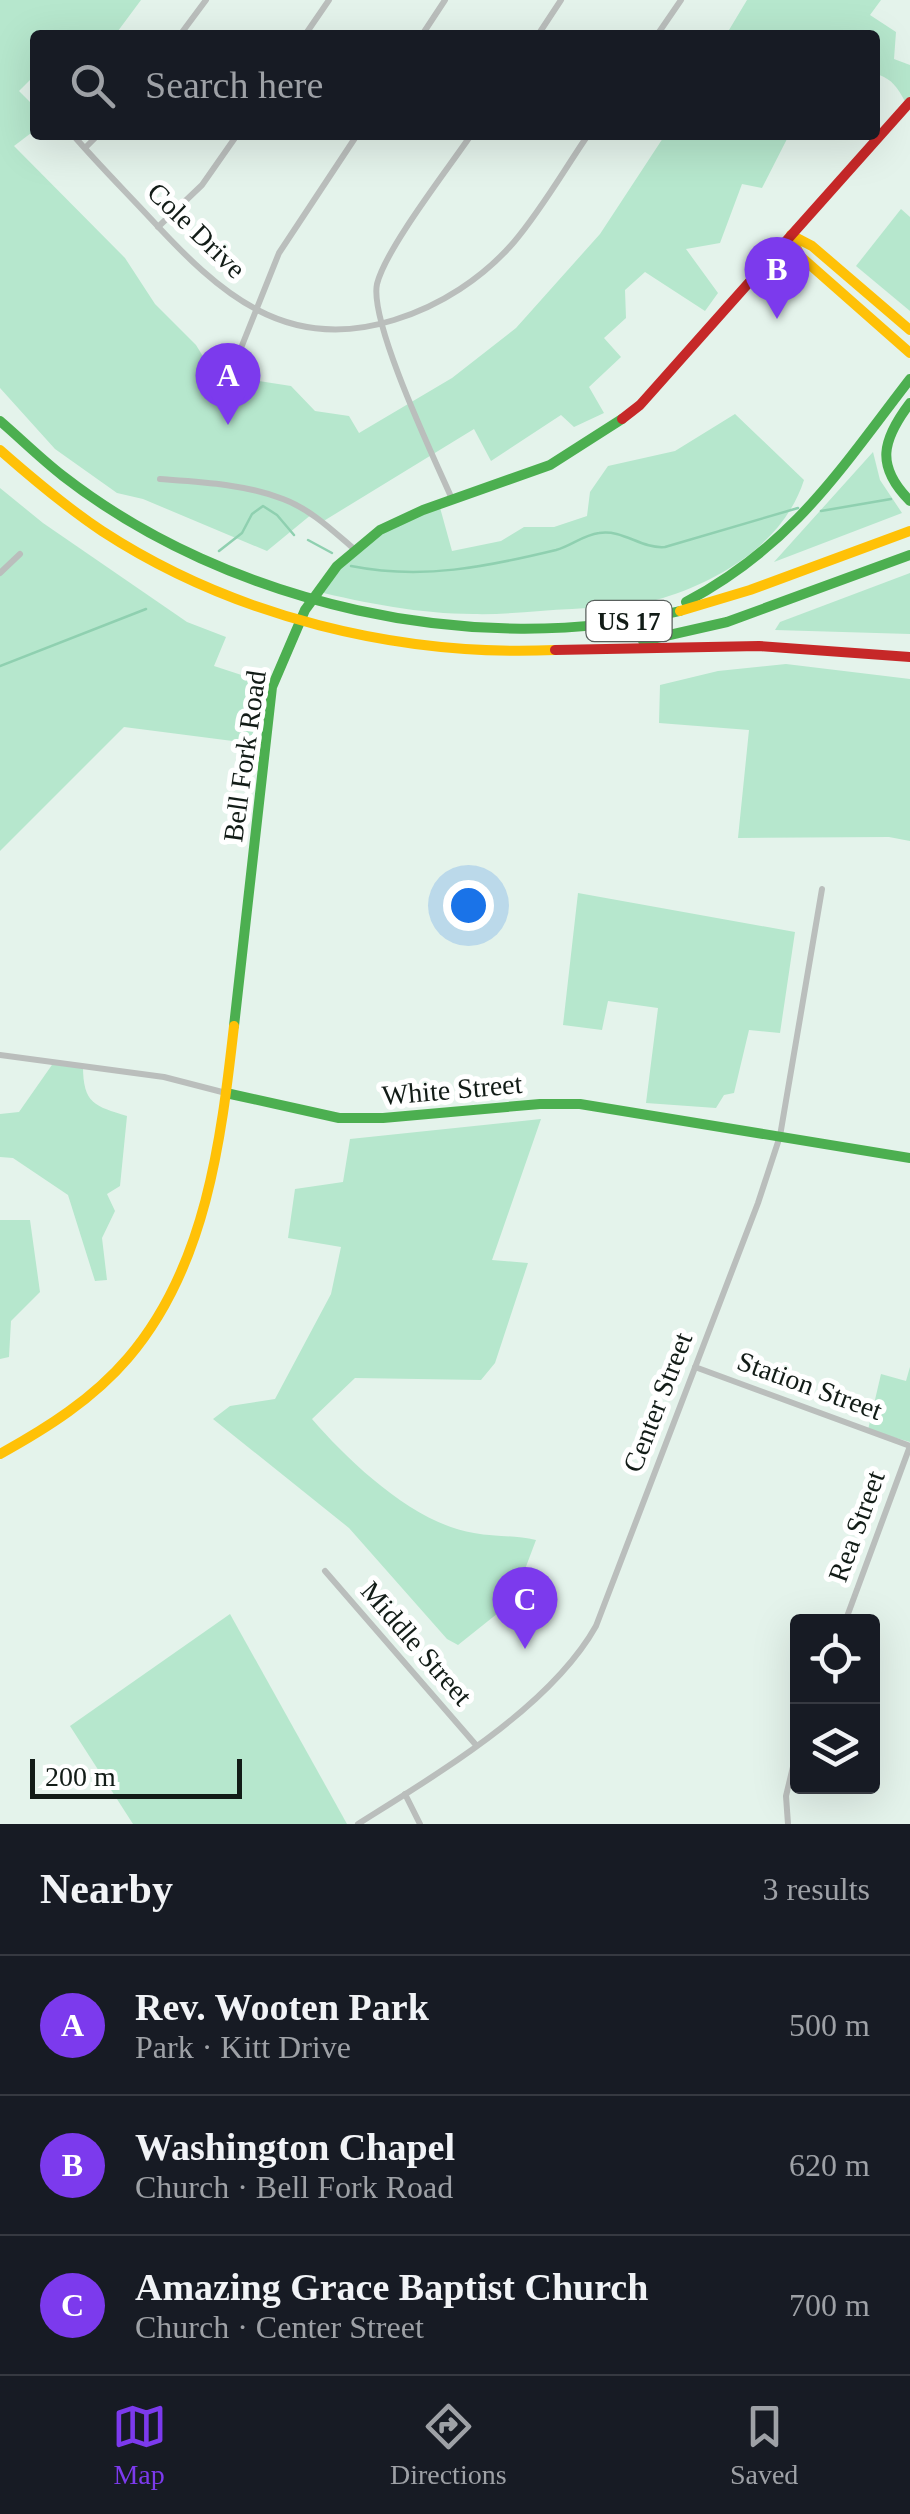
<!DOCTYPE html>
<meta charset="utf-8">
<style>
body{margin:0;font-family:"Times New Roman",serif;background:#20242c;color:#f1f3f6}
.controls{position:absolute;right:30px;bottom:30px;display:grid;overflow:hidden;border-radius:10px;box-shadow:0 10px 40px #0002}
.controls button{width:90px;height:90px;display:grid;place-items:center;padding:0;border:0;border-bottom:2px solid #363941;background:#171b24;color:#f1f3f6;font:50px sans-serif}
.scale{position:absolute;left:30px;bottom:25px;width:212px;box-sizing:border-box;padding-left:10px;border:5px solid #121c17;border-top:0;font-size:28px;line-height:35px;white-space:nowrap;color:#121c17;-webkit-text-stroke:8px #fff;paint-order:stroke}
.you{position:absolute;left:468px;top:905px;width:35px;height:35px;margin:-25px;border:8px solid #fff;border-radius:50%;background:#1a73e8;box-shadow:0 0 0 15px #1a73e833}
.badge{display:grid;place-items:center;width:65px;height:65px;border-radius:50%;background:#7c3aed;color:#fff;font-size:32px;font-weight:700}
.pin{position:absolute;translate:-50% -82px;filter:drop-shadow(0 2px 5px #0008)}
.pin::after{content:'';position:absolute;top:52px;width:35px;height:30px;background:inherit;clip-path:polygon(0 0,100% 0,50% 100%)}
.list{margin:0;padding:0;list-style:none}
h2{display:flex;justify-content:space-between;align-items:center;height:130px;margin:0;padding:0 40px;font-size:42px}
h2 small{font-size:32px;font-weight:400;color:#9ea1a6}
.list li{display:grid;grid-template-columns:65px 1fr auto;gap:30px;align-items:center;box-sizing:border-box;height:140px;padding:0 40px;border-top:2px solid #363941}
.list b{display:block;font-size:38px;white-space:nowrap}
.list p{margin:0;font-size:32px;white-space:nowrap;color:#9ea1a6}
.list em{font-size:32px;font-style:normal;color:#9ea1a6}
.icon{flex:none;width:55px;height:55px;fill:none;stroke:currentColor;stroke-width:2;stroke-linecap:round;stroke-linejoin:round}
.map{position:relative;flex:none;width:910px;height:1824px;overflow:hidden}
.search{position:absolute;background:#171b24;box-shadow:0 10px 40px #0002;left:30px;right:30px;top:30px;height:110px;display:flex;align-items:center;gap:25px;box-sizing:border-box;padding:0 35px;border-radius:10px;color:#9ea1a6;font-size:38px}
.sheet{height:550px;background:#171b24}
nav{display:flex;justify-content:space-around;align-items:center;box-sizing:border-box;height:140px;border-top:2px solid #363941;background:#171b24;font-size:28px;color:#9ea1a6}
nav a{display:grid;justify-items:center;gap:5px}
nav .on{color:#7c3aed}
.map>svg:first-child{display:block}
.green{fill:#b6e7cd}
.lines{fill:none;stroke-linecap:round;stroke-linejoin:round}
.stream{stroke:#8fd0b0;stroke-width:2.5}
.street{stroke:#babebc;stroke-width:6}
.fast{stroke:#4caf50;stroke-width:10}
.slow{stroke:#ffc107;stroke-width:10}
.jam{stroke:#c62828;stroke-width:10}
.labels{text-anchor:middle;stroke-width:10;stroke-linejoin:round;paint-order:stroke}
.shield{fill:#fff;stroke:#59605d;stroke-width:2.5}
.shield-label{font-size:25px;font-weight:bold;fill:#121c17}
.street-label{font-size:28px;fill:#121c17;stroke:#fff}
</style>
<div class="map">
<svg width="910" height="1824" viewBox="0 0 910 1824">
<rect width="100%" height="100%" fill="#e4f3eb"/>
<g class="green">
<path d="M 0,0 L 141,0 L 115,35 L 35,35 L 35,75 L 19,91 L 35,107 L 35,130 L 14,146 L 125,258 L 155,304 L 196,345 L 224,391 L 246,379 L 291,386 L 315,411 L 349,416 L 359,433 L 452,378 L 516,328 L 600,234 L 665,135 L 782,135 L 787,139 L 762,188 L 742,184 L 720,243 L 686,249 L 718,293 L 705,311 L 645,272 L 625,290 L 626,318 L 604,338 L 621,357 L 589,387 L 604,413 L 574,427 L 561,415 L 491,461 L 474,429 L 322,522 L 312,514 L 267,551 L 143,499 L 117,493 L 55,449 L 0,388 Z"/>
<path d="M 747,0 L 881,0 L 870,15 L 896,32 L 894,59 L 910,65 L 910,102 L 907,105 C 899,90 893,78 875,74 L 875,35 L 726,35 Z"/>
<path d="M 901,209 L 910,217 L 910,311 L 856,266 Z"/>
<path d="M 735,414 L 804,480 C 784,542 723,579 663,598 C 635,607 602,607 572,609 C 540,610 506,615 473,614 C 421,614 365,603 315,591 L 353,548 L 439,504 L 452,551 L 501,541 L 524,527 L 554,527 L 587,516 L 590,492 L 608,466 L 675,451 Z"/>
<path d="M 873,452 L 880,480 L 902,513 L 774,562 Z"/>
<path d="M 0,488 L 43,523 L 187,622 L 226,637 L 214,666 L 263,682 L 256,744 L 124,727 L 0,851 Z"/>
<path d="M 910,573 L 910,634 L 775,630 L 780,622 Z"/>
<path d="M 786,664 L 910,679 L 910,841 L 889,837 L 738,838 L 749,730 L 659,723 L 660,685 L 718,671 Z"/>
<path d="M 578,893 L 795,932 L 780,1033 L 749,1030 L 734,1093 L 724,1095 L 716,1108 L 646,1103 L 658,1008 L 608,1001 L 602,1030 L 563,1025 Z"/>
<path d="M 54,1062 L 83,1066 C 83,1104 95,1106 127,1116 L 120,1186 L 107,1194 L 115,1211 L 102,1238 L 107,1280 L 95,1281 L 68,1195 L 13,1158 L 0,1157 L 0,1114 L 19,1112 Z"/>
<path d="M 541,1119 L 492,1260 L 528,1263 L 495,1363 L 481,1380 L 355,1378 L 312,1419 C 350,1463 415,1524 474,1533 C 495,1537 515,1535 536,1540 L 513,1601 L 458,1645 L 447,1639 L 349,1528 L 213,1419 L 230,1406 L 275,1399 L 331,1294 L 341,1247 L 288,1238 L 295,1189 L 343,1182 L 350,1139 Z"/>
<path d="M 0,1220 L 30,1220 L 40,1292 L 11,1321 L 9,1357 L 0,1359 Z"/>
<path d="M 910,1367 L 910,1442 L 868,1430 L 881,1374 L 906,1381 Z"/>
<path d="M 230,1614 L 347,1824 L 133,1824 L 70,1726 Z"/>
</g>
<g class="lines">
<g class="stream">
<path d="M 821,511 L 891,499"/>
<path d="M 308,540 L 332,553"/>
<path d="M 219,551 L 242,533 L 252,514 L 263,506 L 277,515 L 294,535"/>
<path d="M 351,566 C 422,580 486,567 556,550 C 571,546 583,535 599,533 C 623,529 641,549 665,547 L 798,508"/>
<path d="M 0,666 L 146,609"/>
</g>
<g class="street">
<path d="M 180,35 L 206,0"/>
<path d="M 305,35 L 329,0"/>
<path d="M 422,35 L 445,0"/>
<path d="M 538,35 L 561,0"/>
<path d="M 657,35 L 681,0"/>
<path d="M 73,135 C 98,164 125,191 151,219 C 219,293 286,354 394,320 C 440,306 483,278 514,242 C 542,209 564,170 588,135"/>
<path d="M 85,148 L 98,135"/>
<path d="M 158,227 L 202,185 L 237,135"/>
<path d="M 229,378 L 279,253 L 357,135"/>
<path d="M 160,479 C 201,482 244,484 283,499 C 310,509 332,530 353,548"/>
<path d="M 452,499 C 434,458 369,322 377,284 C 386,248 448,169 471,135"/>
<path d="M 0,573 L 20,554"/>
<path d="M 0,1055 L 164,1077 L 226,1093"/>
<path d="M 695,1367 L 910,1446"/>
<path d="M 325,1571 L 476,1745"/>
<path d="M 845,1622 L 910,1446"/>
<path d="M 405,1794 L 420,1824"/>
<path d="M 358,1824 C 437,1774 550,1708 596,1626 L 758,1203 L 780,1136 L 822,889"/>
<path d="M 788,1824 L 786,1796 L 798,1746"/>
</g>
<g class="fast">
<path d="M 910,403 C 882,440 875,466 910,501"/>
<path d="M 0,421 C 21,439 41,459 63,476 C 229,605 476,660 680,611"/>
<path d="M 686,602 C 793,545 839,471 910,379"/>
<path d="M 643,641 L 727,622 L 910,555"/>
<path d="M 234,1026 L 272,687 L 305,610 L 337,566 L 380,530 L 423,510 L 550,465 L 622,419"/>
<path d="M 226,1093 L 339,1118 L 383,1118 L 540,1104 L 580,1104 L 910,1158"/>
</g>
<g class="slow">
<path d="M 791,235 L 800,256 L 910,353"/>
<path d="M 791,235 L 812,246 L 910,330"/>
<path d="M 0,450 C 33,479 66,507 102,531 C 234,617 399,657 555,650"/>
<path d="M 680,611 L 750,590 L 910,531"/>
<path d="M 0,1454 C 47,1428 93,1399 128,1358 C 206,1267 221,1141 234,1026"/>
</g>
<g class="jam">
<path d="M 622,419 L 640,405 L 910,102"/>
<path d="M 555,650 L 759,646 L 910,657"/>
</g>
</g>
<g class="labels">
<rect class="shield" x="586.5" y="601" width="85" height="40" rx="8"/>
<g class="shield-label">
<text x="629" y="630">US 17</text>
</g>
<g class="street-label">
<text transform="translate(197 230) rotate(44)" y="10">Cole Drive</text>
<text transform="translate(244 756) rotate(-82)" y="10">Bell Fork Road</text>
<text transform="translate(452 1089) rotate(-5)" y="10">White Street</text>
<text transform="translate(810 1385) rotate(20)" y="10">Station Street</text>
<text transform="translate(657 1402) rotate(-69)" y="10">Center Street</text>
<text transform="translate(856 1526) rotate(-70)" y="10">Rea Street</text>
<text transform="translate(417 1643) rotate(49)" y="10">Middle Street</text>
</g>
</g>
</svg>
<div class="controls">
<button><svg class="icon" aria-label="locate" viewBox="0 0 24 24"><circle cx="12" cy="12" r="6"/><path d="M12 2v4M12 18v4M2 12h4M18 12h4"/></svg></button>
<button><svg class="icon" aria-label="layers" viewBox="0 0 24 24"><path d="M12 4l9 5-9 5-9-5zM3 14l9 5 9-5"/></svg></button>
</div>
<div class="scale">200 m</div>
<div class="you"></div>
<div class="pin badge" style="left:228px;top:425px">A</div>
<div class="pin badge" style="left:777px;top:319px">B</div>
<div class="pin badge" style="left:525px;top:1649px">C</div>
<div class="search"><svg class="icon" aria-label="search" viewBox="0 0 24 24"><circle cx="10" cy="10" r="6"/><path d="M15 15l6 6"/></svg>Search here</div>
</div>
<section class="sheet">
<h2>Nearby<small>3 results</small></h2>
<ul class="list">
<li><span class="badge">A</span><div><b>Rev. Wooten Park</b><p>Park · Kitt Drive</p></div><em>500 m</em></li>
<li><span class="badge">B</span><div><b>Washington Chapel</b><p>Church · Bell Fork Road</p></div><em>620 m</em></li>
<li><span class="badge">C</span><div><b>Amazing Grace Baptist Church</b><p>Church · Center Street</p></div><em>700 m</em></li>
</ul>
</section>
<nav>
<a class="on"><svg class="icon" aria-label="map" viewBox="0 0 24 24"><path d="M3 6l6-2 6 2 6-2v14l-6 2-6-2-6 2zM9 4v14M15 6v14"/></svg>Map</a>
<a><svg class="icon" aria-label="directions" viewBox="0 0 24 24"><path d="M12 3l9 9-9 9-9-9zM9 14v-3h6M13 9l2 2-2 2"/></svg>Directions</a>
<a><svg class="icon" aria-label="saved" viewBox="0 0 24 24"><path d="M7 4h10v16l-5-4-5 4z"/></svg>Saved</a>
</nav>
